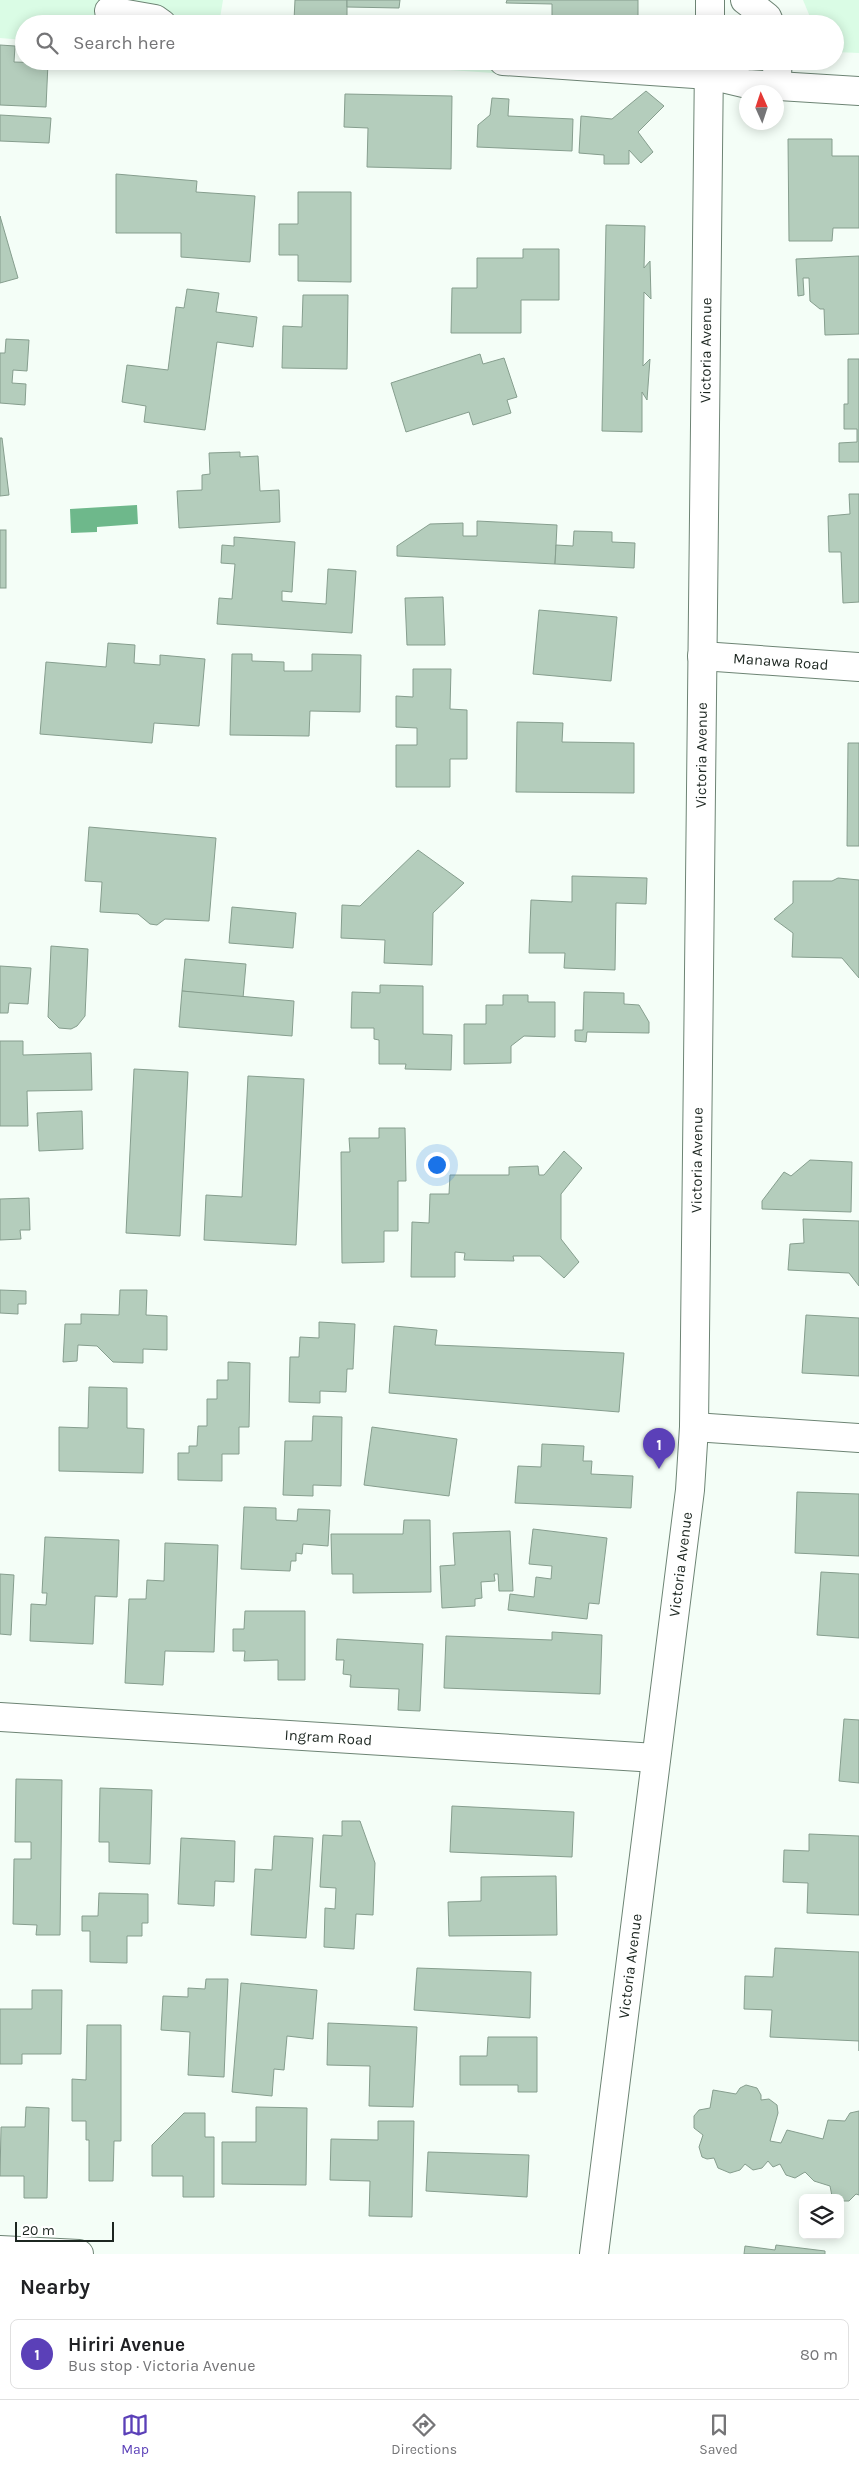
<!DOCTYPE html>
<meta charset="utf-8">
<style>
body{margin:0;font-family:Karla,sans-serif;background:#f6f6f6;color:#202124}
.controls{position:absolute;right:15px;bottom:15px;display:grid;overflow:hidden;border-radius:8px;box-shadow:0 2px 12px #0003}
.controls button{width:45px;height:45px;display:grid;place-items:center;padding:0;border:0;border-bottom:1px solid #e0e0e0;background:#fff;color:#202124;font:25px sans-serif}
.compass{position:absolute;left:739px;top:85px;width:45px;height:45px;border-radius:50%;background:#fff;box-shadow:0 2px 12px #0003;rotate:357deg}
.scale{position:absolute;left:15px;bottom:12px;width:99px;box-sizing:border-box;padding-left:5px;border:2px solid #1c2620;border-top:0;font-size:14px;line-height:18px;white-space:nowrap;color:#1c2620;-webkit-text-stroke:4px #fff;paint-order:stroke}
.you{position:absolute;left:436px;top:1164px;width:18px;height:18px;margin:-12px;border:4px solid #fff;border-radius:50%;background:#1a73e8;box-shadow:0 0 0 8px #1a73e833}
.badge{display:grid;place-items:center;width:32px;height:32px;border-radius:50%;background:#5b40b8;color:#fff;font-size:16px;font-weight:700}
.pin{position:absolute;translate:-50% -41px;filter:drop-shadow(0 1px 2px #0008)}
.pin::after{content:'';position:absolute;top:26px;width:18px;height:15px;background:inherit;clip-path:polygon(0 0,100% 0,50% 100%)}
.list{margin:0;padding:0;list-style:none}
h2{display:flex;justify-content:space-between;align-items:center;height:65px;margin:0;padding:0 20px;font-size:21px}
h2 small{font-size:16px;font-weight:400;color:#757577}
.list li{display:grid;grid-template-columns:32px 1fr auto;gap:15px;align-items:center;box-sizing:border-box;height:70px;margin:0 10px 10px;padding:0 10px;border:1px solid #e0e0e0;border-radius:8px}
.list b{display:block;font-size:19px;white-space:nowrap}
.list p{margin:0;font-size:16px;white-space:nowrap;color:#757577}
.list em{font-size:16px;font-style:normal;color:#757577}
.icon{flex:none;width:28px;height:28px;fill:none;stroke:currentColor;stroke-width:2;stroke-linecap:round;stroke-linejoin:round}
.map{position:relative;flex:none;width:859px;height:2254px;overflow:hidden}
.search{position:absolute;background:#fff;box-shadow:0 2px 12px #0003;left:15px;right:15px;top:15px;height:55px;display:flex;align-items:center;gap:12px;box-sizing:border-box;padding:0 18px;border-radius:28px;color:#757577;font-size:19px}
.sheet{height:145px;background:#fff}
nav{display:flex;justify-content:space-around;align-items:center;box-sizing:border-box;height:70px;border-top:1px solid #e0e0e0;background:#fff;font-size:14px;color:#757577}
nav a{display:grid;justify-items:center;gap:2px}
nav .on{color:#5b40b8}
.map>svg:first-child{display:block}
.built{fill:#dafce5}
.water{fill:#6eb88b}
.building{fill:#b4cdbc;stroke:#869e8e}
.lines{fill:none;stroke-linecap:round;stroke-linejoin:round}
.minor-casing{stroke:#6d8474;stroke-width:30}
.major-casing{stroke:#6d8474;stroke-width:30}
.minor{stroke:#fff;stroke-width:28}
.major{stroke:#fff;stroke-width:28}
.labels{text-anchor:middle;stroke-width:4.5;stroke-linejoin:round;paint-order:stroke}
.street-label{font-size:15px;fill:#1c2620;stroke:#fff}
</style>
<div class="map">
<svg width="859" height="2254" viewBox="0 0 859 2254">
<rect width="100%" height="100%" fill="#f4fef7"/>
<g class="built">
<path d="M 0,0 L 223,0 L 219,24 L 24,24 L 24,40 L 0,38 Z"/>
<path d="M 803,0 L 859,0 L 859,53 L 835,52 L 835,24 L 813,24 Z"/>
<path d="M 324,61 L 663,61 L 662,85 Z"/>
</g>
<path class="water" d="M 137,505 L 138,524 L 97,527 L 97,532 L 71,533 L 70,509 Z"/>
<g class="building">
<path d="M 295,0 L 347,0 L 347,21 L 294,20 Z"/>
<path d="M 347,0 L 400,0 L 399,8 L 347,7 Z"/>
<path d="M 507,0 L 638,0 L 638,24 L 552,24 L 552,4 L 506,3 Z"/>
<path d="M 0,45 L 15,46 L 14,62 L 48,63 L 46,107 L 0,105 Z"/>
<path d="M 646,91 L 664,106 L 638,132 L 653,152 L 641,163 L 629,150 L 629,164 L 604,164 L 604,155 L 579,153 L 581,116 L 612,119 Z"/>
<path d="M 345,94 L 452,96 L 451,169 L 367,167 L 368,128 L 344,127 Z"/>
<path d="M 492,98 L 509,99 L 508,116 L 573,119 L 572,151 L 477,147 L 478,125 L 490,115 Z"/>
<path d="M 0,115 L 51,118 L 49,143 L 0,141 Z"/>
<path d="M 788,139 L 832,139 L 832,156 L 859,156 L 859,228 L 833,228 L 832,241 L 789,241 Z"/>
<path d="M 116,174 L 197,181 L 196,192 L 255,196 L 250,262 L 181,257 L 181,233 L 116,233 Z"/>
<path d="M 298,192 L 351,192 L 351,282 L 298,281 L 298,255 L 279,255 L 279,224 L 298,224 Z"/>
<path d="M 0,216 L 18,278 L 0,283 Z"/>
<path d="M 606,225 L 645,226 L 644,268 L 650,261 L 651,299 L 644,292 L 643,366 L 650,359 L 647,400 L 642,392 L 642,432 L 602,431 Z"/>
<path d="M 523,249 L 559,249 L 559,300 L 521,300 L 521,333 L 451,333 L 452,288 L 477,288 L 477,258 L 523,258 Z"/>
<path d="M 859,256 L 859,334 L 825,335 L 824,309 L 820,309 L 810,301 L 809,278 L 803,278 L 804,295 L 798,296 L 796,259 Z"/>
<path d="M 187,289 L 219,293 L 216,312 L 257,317 L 253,347 L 217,342 L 205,430 L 144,422 L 146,406 L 122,402 L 127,365 L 168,370 L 176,307 L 184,308 Z"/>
<path d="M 303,295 L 348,295 L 347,369 L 282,368 L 283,326 L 302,327 Z"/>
<path d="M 6,339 L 29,340 L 27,371 L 13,370 L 12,383 L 26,384 L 25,405 L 0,403 L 0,353 L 5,353 Z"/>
<path d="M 480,354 L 483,364 L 504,358 L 517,397 L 507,400 L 511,413 L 473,425 L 469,412 L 406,432 L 391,383 Z"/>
<path d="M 848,359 L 859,359 L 859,462 L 839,462 L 839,443 L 857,442 L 857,429 L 844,429 L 844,404 L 848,404 Z"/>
<path d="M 0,438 L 2,438 L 9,495 L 0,496 Z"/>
<path d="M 240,452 L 240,457 L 258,456 L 260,491 L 279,490 L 280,522 L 179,528 L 177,491 L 202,490 L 202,475 L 210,474 L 209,453 Z"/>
<path d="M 849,494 L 859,494 L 859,602 L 843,603 L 841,552 L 829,552 L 828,516 L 850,514 Z"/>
<path d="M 477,521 L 557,525 L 555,564 L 397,556 L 397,546 L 430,524 L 463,523 L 463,536 L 477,536 Z"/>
<rect x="0" y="530" width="6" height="58"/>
<path d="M 574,531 L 612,532 L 612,542 L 635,543 L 634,568 L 555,564 L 556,545 L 573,546 Z"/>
<path d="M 234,537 L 295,542 L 292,592 L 282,591 L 282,601 L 326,604 L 328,569 L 356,571 L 352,633 L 217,624 L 219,598 L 232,599 L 235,564 L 221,563 L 222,545 L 234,546 Z"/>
<path d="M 443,597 L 445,645 L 407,645 L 405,598 Z"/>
<path d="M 539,610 L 617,617 L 611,681 L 533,674 Z"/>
<path d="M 108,643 L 135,645 L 134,663 L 160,665 L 160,655 L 205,659 L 199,726 L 154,723 L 152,743 L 40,734 L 46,662 L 106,667 Z"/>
<path d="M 232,654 L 252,654 L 252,661 L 284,662 L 284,671 L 312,671 L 312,654 L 361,655 L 360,712 L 310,711 L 309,736 L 230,735 Z"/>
<path d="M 413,669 L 451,669 L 450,709 L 467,710 L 467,759 L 450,759 L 450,787 L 396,787 L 396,745 L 417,745 L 417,728 L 396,727 L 396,696 L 413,697 Z"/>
<path d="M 517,722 L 563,723 L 562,742 L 634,743 L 634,793 L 516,792 Z"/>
<path d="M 848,743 L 859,743 L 859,846 L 847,846 Z"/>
<path d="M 89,827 L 216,838 L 209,921 L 165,919 L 157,925 L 150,924 L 138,914 L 100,912 L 102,882 L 85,881 Z"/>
<path d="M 418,850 L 464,883 L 433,913 L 432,965 L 384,963 L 385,940 L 341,938 L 342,905 L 360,906 Z"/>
<path d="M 572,876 L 647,878 L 646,904 L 616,903 L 615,970 L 564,968 L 565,953 L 529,953 L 531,900 L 572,902 Z"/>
<path d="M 838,878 L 859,880 L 859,978 L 842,958 L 792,957 L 793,933 L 774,919 L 793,903 L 793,881 L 832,881 Z"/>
<path d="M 232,907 L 296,913 L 293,948 L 229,943 Z"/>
<path d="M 51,946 L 88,949 L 85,1016 L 77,1026 L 71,1029 L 59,1028 L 48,1017 Z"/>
<path d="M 185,959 L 246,964 L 243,998 L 182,991 Z"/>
<path d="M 0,966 L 31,968 L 28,1004 L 9,1003 L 8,1013 L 0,1013 Z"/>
<path d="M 380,985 L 423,986 L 423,1034 L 452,1035 L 451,1070 L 405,1069 L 406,1064 L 379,1064 L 379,1040 L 374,1039 L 374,1028 L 351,1028 L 352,992 L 380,993 Z"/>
<path d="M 182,991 L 294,1001 L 292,1036 L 179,1027 Z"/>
<path d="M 584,992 L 624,993 L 624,1004 L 639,1005 L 649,1022 L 649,1033 L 587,1032 L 586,1042 L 575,1041 L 575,1030 L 583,1030 Z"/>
<path d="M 503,995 L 528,995 L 528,1002 L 555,1002 L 555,1037 L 524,1036 L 511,1046 L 511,1063 L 464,1064 L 464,1024 L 486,1024 L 486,1005 L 503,1005 Z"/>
<path d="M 0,1041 L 23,1041 L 23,1055 L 91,1053 L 92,1090 L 27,1091 L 28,1126 L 0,1126 Z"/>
<path d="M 134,1069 L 188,1072 L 180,1236 L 126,1233 Z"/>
<path d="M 248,1076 L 304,1079 L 296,1245 L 204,1240 L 206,1195 L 242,1197 Z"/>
<path d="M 82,1111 L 83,1149 L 39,1151 L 37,1113 Z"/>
<path d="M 379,1128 L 405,1128 L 406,1181 L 398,1181 L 398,1231 L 384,1231 L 384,1262 L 342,1263 L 341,1152 L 350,1152 L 349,1138 L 379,1138 Z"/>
<path d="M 564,1151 L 582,1168 L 561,1194 L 561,1239 L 579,1262 L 564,1278 L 540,1256 L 513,1256 L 514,1261 L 464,1260 L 465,1253 L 455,1252 L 455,1277 L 411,1277 L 412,1222 L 429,1223 L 430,1194 L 449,1194 L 450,1175 L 509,1175 L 509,1167 L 538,1166 L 539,1175 L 544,1175 Z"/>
<path d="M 810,1160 L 852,1162 L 851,1212 L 762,1209 L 762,1201 L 784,1172 L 791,1176 Z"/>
<path d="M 29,1198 L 30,1230 L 20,1230 L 21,1239 L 0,1240 L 0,1199 Z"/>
<path d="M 803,1219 L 859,1221 L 859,1286 L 849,1273 L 788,1270 L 790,1244 L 804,1243 Z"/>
<path d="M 0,1290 L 26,1291 L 26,1304 L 18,1304 L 18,1314 L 0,1313 Z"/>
<path d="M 120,1290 L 147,1290 L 146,1315 L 167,1316 L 167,1350 L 143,1349 L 143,1363 L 113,1362 L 97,1346 L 78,1345 L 77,1361 L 63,1362 L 65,1324 L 81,1324 L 81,1314 L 119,1315 Z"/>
<path d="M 806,1315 L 859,1318 L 859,1376 L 802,1373 Z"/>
<path d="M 319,1322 L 355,1324 L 353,1369 L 347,1369 L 346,1392 L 320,1391 L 320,1403 L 289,1402 L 290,1357 L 299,1357 L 300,1337 L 319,1338 Z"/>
<path d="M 394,1326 L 437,1330 L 435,1345 L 624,1353 L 619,1412 L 389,1393 Z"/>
<path d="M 228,1362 L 250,1363 L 249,1427 L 239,1427 L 239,1454 L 222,1454 L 222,1481 L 178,1480 L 178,1453 L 189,1453 L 189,1446 L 197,1446 L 198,1426 L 207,1426 L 207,1399 L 217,1399 L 217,1380 L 228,1380 Z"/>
<path d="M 89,1387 L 127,1388 L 127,1428 L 144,1429 L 143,1473 L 59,1471 L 59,1427 L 88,1428 Z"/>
<path d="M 313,1416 L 342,1417 L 341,1486 L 313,1485 L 313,1496 L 283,1495 L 285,1441 L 312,1441 Z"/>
<path d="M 372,1427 L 457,1439 L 449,1496 L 364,1485 Z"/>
<path d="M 542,1444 L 584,1446 L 583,1461 L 592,1461 L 591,1474 L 633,1476 L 631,1508 L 515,1503 L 518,1466 L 541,1467 Z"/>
<path d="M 797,1492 L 859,1494 L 859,1556 L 795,1553 Z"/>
<path d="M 244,1507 L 276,1508 L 276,1520 L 297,1521 L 298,1509 L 330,1510 L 328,1546 L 303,1544 L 302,1554 L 296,1553 L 296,1561 L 291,1561 L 290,1571 L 241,1569 Z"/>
<path d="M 404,1520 L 430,1520 L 431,1592 L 353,1593 L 353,1574 L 332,1574 L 331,1534 L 403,1534 Z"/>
<path d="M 533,1529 L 607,1538 L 599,1604 L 589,1603 L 587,1619 L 508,1610 L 510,1594 L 534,1597 L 536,1577 L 551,1579 L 552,1566 L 529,1564 Z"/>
<path d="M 510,1531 L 513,1591 L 499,1591 L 498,1574 L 494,1574 L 495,1581 L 481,1582 L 482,1598 L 475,1599 L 475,1606 L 442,1608 L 440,1566 L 455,1565 L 453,1533 Z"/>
<path d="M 45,1537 L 119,1540 L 117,1597 L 95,1596 L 93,1644 L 30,1641 L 31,1604 L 46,1605 L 47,1593 L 42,1593 Z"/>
<path d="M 165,1543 L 218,1545 L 214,1652 L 165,1651 L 163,1685 L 125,1683 L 129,1599 L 146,1599 L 147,1580 L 164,1581 Z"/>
<path d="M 821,1572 L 859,1574 L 859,1638 L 817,1635 Z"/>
<path d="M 0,1574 L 14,1575 L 11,1635 L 0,1634 Z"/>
<path d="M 245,1611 L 305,1611 L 305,1680 L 278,1680 L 278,1660 L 244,1661 L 245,1651 L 233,1651 L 233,1629 L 244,1629 Z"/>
<path d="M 552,1632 L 602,1635 L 600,1694 L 444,1688 L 446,1636 L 552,1640 Z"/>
<path d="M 337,1639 L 423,1644 L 420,1711 L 398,1710 L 399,1689 L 350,1687 L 351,1675 L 343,1674 L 344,1660 L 336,1660 Z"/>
<path d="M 844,1719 L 859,1720 L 859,1783 L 839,1781 Z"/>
<path d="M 16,1779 L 62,1780 L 60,1935 L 36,1935 L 37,1925 L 13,1924 L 14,1859 L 31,1859 L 31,1842 L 15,1842 Z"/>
<path d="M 100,1788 L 152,1790 L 150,1864 L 109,1862 L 109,1842 L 99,1842 Z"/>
<path d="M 452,1806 L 574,1812 L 572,1857 L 450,1852 Z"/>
<path d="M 342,1821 L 360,1821 L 375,1863 L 373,1915 L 356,1914 L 354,1949 L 324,1947 L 325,1908 L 335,1909 L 336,1888 L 320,1887 L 323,1835 L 342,1836 Z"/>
<path d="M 809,1834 L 859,1836 L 859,1915 L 807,1913 L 808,1883 L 783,1882 L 784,1850 L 809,1851 Z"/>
<path d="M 274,1836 L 313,1838 L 306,1938 L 251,1935 L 255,1869 L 272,1870 Z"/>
<path d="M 181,1838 L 235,1841 L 234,1882 L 215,1881 L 214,1906 L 178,1904 Z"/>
<path d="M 556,1876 L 557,1935 L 449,1936 L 448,1902 L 481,1901 L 481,1877 Z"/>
<path d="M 99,1893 L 148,1894 L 148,1923 L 142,1923 L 142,1936 L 127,1936 L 127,1963 L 90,1962 L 90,1931 L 82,1931 L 82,1916 L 98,1916 Z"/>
<path d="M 775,1948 L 859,1952 L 859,2051 L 859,2041 L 770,2037 L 772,2010 L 744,2009 L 745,1976 L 773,1977 Z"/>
<path d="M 417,1968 L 531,1972 L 530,2018 L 414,2010 Z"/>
<path d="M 206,1979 L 228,1979 L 224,2077 L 188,2075 L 190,2032 L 161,2030 L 163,1996 L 188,1997 L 188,1988 L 205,1989 Z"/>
<path d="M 241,1983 L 317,1990 L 313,2039 L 287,2036 L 284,2070 L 274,2069 L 272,2096 L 232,2092 Z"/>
<path d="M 32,1990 L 62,1990 L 61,2054 L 22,2054 L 22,2064 L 0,2064 L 0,2009 L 32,2009 Z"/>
<path d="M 328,2023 L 417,2027 L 413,2107 L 369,2106 L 370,2066 L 327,2065 Z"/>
<path d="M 87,2025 L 121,2025 L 121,2141 L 114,2141 L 113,2181 L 89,2181 L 89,2140 L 86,2140 L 86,2121 L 72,2121 L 72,2079 L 86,2080 Z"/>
<path d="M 488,2037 L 537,2037 L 537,2092 L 518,2092 L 518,2085 L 460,2085 L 460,2056 L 487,2056 Z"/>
<path d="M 746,2085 L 757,2088 L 761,2095 L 761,2100 L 769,2099 L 777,2105 L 778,2113 L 770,2141 L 781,2143 L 787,2130 L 823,2139 L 828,2120 L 845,2121 L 850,2113 L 859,2111 L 859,2195 L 856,2194 L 849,2201 L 841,2201 L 840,2198 L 832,2196 L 830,2186 L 814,2181 L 805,2172 L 795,2178 L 786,2175 L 780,2164 L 773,2167 L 768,2161 L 762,2168 L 753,2170 L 745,2164 L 740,2170 L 730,2173 L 718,2168 L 714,2158 L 707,2159 L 702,2157 L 699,2147 L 703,2135 L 694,2128 L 694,2116 L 699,2110 L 710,2108 L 713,2090 L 736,2094 L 740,2088 Z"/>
<path d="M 26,2107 L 49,2108 L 47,2198 L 24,2198 L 24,2176 L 0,2176 L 1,2127 L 25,2127 Z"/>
<path d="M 256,2107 L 307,2108 L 306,2185 L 222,2184 L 222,2142 L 256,2142 Z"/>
<path d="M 184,2113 L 205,2113 L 205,2137 L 214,2137 L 214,2197 L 183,2197 L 183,2176 L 152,2176 L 152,2145 Z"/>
<path d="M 378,2121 L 414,2121 L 412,2217 L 369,2216 L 370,2181 L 330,2180 L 331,2139 L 378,2140 Z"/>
<path d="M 428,2152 L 529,2155 L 527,2197 L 426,2191 Z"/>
<path d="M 776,2245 L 825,2251 L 825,2254 L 744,2254 L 745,2246 L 775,2250 Z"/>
</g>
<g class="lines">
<defs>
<g id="minor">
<path d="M 745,0 L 767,17 L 770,24"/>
<path d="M 109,11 L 155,19 L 162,24"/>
<path d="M 503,61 L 709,75 L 747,84 L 859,91"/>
<path d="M 776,86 L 778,61"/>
<path id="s1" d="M 702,656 L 859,667"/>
<path d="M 694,1427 L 859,1438"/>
<path id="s2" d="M 0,1717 L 656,1758"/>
<path d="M 0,2250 L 79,2254"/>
</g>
<g id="major">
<path d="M 710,24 L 710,0"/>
<path id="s3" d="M 594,2254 L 690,1490 L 694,1427 L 709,61"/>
</g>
</defs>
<use href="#minor" class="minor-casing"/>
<use href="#major" class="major-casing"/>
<use href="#minor" class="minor"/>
<use href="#major" class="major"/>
</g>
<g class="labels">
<g class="street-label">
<text dy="5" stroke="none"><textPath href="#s3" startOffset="1910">Victoria Avenue</textPath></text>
<text dy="5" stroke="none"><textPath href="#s1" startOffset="79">Manawa Road</textPath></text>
<text dy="5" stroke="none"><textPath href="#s3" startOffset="1505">Victoria Avenue</textPath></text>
<text dy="5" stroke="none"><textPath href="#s3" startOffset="1100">Victoria Avenue</textPath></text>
<text dy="5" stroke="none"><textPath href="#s3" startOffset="695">Victoria Avenue</textPath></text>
<text dy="5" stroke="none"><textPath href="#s2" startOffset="329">Ingram Road</textPath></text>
<text dy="5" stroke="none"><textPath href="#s3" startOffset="290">Victoria Avenue</textPath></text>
</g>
</g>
</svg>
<div class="controls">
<button><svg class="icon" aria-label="layers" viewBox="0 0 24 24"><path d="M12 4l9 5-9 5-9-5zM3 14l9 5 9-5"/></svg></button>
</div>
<svg class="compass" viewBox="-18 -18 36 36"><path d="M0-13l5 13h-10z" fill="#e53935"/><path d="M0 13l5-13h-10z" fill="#757577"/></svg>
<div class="scale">20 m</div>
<div class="you"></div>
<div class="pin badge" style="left:659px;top:1469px">1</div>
<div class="search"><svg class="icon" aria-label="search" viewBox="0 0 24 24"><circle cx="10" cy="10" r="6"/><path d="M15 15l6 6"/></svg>Search here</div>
</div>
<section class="sheet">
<h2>Nearby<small></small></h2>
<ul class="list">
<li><span class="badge">1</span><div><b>Hiriri Avenue</b><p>Bus stop · Victoria Avenue</p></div><em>80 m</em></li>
</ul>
</section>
<nav>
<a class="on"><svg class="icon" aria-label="map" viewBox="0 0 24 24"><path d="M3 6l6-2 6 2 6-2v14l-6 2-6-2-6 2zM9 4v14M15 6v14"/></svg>Map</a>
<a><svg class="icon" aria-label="directions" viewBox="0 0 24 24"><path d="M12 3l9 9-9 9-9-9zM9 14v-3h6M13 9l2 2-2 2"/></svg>Directions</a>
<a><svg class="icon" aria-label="saved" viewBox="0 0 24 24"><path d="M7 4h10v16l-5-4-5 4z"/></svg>Saved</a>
</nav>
